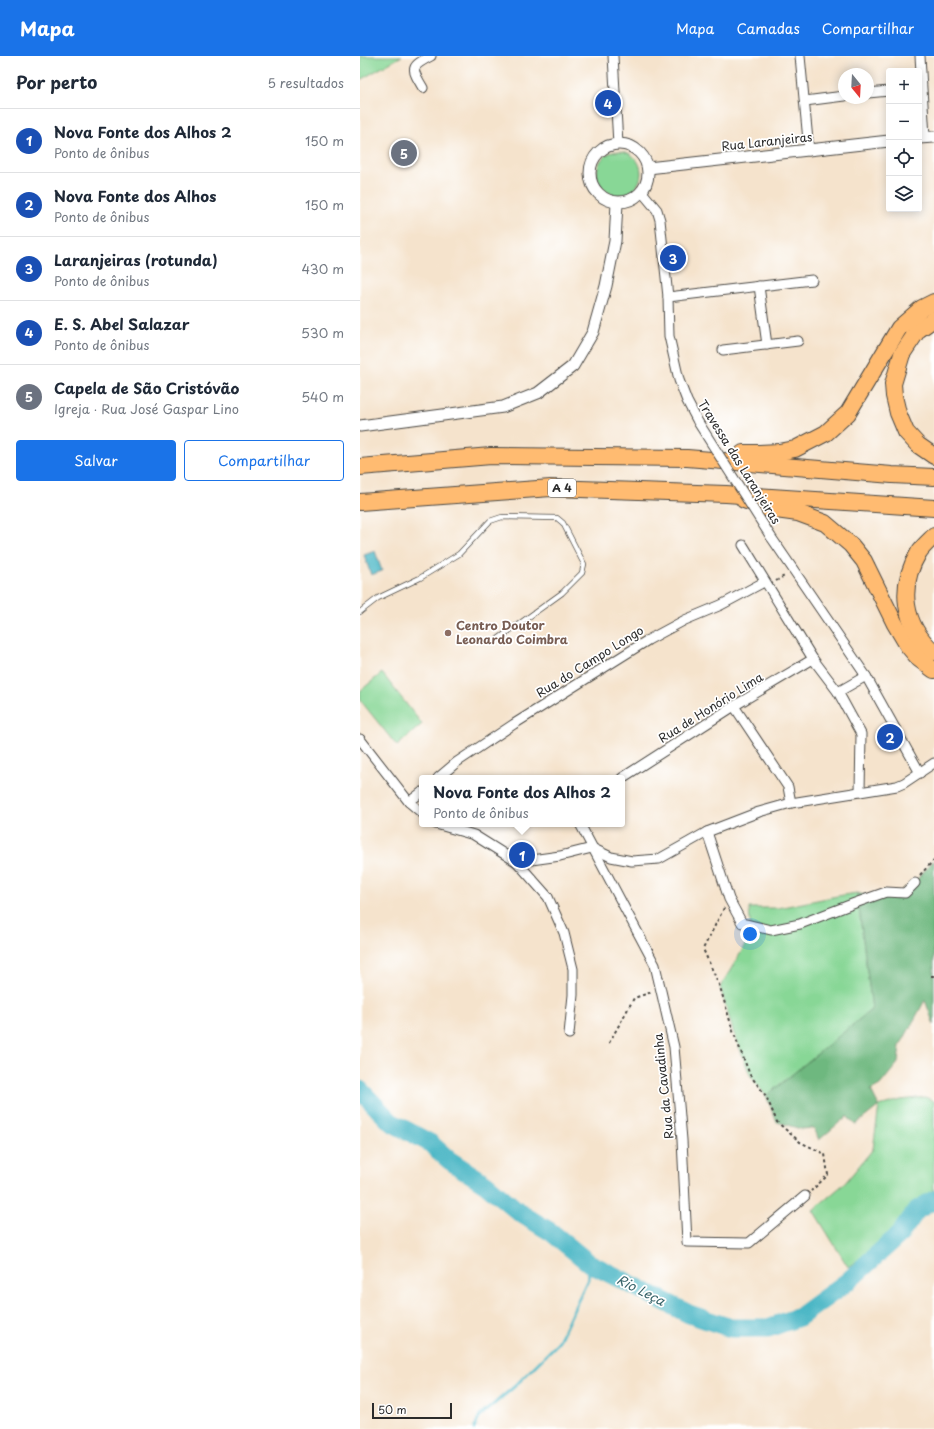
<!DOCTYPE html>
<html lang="pt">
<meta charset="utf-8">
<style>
body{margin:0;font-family:"Playpen Sans",sans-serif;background:#f2f2f3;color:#1f2937}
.controls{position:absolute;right:12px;top:12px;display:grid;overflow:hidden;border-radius:4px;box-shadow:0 2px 10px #0003}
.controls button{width:36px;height:36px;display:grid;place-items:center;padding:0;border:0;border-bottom:1px solid #e0e1e3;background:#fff;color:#1f2937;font:20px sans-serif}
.compass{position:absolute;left:478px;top:12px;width:36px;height:36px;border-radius:50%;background:#fff;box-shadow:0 2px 10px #0003;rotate:162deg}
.scale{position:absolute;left:12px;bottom:10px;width:80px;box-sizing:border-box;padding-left:4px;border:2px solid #2b2b2b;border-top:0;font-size:11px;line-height:14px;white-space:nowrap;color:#2b2b2b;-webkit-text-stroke:3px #fff;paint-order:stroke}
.you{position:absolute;left:390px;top:878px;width:14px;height:14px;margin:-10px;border:3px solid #fff;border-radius:50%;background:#1a73e8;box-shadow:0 0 0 6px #1a73e833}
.badge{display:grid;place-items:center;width:26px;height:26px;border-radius:50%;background:#1a73e8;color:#fff;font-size:13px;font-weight:700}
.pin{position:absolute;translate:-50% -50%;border:2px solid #fff;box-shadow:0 1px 4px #0006}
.popup{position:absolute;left:59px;top:719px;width:206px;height:52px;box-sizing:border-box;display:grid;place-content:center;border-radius:4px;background:#fff;filter:drop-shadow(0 1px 3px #0005);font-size:13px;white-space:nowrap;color:#747a83}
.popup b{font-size:15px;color:#1f2937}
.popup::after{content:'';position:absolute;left:50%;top:100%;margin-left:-8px;border:8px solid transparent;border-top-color:#fff}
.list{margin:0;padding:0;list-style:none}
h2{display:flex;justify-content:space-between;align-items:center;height:52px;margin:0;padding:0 16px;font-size:17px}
h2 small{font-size:13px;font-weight:400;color:#747a83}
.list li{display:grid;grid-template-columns:26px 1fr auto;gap:12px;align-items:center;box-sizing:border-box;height:64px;padding:0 16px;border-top:1px solid #e0e1e3}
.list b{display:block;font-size:15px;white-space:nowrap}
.list p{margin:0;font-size:13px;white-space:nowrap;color:#747a83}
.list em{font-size:13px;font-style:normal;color:#747a83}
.actions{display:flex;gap:8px;padding:12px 16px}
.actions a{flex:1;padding:9px 0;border:1px solid #1a73e8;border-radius:4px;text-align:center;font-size:14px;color:#1a73e8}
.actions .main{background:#1a73e8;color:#fff}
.icon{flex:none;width:22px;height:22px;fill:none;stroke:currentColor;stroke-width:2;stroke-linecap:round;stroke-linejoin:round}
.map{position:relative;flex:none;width:574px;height:1373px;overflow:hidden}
header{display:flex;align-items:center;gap:24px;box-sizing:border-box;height:56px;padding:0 20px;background:#1a73e8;color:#fff}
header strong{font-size:19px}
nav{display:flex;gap:22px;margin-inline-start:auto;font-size:14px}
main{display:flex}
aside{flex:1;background:#fff}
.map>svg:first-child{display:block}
.green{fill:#88d796;stroke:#5a8160}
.forest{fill:#6eb87f;stroke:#4c7255}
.water{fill:#49b6c5;stroke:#3a7078}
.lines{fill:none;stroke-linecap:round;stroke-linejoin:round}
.stream{stroke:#49b6c5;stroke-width:3}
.river{stroke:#49b6c5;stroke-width:19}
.service-casing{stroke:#494743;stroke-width:6}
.minor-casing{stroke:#494743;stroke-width:11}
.tertiary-casing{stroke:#494743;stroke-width:13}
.motorway-casing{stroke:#494743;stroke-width:18}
.path{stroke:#494743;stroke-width:2;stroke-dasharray:3 3;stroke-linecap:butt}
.service{stroke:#fff;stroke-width:4.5}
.minor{stroke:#fff;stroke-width:9}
.tertiary{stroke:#fff;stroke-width:11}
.motorway{stroke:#ffbb71;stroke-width:16}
.minor-bridge-casing{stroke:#494743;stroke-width:11;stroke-linecap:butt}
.minor-bridge{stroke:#fff;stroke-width:9}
.education-dot{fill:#8d6e63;stroke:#fff;stroke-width:1.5}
.labels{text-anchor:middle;stroke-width:3.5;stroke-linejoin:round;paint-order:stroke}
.shield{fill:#fff;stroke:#6b6b6b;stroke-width:1}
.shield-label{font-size:11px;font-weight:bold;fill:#2b2b2b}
.street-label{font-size:12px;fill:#2b2b2b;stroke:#fff}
.education-label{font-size:12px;font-weight:bold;fill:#785e54;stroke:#fff;text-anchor:start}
.water-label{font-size:13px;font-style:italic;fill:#376369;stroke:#fff}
</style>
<header>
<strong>Mapa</strong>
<nav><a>Mapa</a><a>Camadas</a><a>Compartilhar</a></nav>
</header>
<main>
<aside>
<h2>Por perto<small>5 resultados</small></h2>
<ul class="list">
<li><span class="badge" style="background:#1a4fb4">1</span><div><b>Nova Fonte dos Alhos 2</b><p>Ponto de ônibus</p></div><em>150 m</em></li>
<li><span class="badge" style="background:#1a4fb4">2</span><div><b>Nova Fonte dos Alhos</b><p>Ponto de ônibus</p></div><em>150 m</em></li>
<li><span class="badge" style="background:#1a4fb4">3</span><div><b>Laranjeiras (rotunda)</b><p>Ponto de ônibus</p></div><em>430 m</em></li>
<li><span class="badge" style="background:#1a4fb4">4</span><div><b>E. S. Abel Salazar</b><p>Ponto de ônibus</p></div><em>530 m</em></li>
<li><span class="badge" style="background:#6b7280">5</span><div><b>Capela de São Cristóvão</b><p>Igreja · Rua José Gaspar Lino</p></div><em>540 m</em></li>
</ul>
<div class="actions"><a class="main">Salvar</a><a>Compartilhar</a></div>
</aside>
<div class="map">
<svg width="574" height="1373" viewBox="0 0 574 1373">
<rect width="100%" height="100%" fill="#fff"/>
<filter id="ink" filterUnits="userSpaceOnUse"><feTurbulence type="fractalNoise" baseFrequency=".025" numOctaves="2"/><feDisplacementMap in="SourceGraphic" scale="8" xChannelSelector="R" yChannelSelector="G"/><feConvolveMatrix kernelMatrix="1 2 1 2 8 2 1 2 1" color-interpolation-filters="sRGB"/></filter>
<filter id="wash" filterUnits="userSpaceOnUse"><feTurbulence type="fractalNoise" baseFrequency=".012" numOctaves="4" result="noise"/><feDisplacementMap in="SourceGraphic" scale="16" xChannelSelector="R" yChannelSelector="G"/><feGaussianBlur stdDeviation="0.9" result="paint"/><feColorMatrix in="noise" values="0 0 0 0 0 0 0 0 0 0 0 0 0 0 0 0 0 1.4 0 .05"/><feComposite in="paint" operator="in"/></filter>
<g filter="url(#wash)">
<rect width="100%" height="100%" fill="#f5e3cc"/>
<g class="green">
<path d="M 0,0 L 42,0 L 0,24 Z"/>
<circle cx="259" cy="117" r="22"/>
<path d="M 22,617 L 62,668 L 37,690 L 0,644 L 0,635 Z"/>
<path d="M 497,837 L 512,953 L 406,1040 L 390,1019 L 373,975 L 360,931 L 391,880 L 389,852 L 418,852 L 477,840 Z"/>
<path d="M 565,1041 L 574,1045 L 574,1134 L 555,1147 L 538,1168 L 513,1194 L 488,1211 L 453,1154 L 485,1127 L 513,1093 L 519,1050 L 541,1044 Z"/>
</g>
<path class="forest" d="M 574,804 L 574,969 L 565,944 L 540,990 L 538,1007 L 520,1029 L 511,1034 L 519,1050 L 495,1069 L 487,1060 L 459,1084 L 454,1072 L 441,1073 L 417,1066 L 406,1040 L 512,953 L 497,837 L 512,841 L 545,837 Z"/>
<path class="water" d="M 15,495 L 22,515 L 11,519 L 4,499 Z"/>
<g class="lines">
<path class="stream" d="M 114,1373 L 120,1360 L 155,1330 L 198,1287 L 228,1223 L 229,1207"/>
<path class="river" d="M 0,1034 L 31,1066 L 70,1087 L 89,1104 L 126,1128 L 160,1157 L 191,1176 L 229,1207 L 329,1258 L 371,1272 L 408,1272 L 439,1261 L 487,1226 L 540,1178 L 557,1154 L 574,1144"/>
</g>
</g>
<g filter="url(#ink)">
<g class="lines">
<defs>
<path id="service" d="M 0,556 L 18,542 L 60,522 L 99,498 L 130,465 L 142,461 L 197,462 L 203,467 L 224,508 L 222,517 L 202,537 L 138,583"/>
<g id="minor">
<path d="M 253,0 L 258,88"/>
<path d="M 440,0 L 449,95"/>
<path d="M 560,0 L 565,81"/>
<path d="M 63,32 C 51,12 50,11 71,0"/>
<path d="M 508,37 L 529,35"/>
<path d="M 445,45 L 484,40"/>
<path d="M 282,136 L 297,154 L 300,164 L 308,241 L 309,280 L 319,324 L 327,345 L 338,366"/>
<path d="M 399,230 L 407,289"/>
<path d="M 308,241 L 452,224"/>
<path d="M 363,294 L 438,285"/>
<path d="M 411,481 L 506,620 L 560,717"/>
<path d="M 383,489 L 453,603 L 478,636"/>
<path d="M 374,650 L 428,731 L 431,747"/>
<path d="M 0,683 L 49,746 L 62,757"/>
<path d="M 78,722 L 97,706 L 154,668 L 288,584 L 325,564 L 361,549 L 404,526"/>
<path d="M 262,722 L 374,650 L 453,603"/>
<path d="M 500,736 L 501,678 L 478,636 L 506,620"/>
<path d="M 49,746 L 62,736"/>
<path d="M 76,768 L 114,779 L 157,806 L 188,841 L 204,877 L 213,913 L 213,939 L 209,978"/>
<path d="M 220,768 L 295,909 L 314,991 L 322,1084 L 327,1186 L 389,1187 L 445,1140"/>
<path d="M 347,776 L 369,843 L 382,867 L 411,874 L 440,868 L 495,847 L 526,836 L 545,837 L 555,827"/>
<path d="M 157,806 L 200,800 L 232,792 L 251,801 L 272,805 L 299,803 L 347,776 L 399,756 L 431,747 L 537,730 L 544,727 L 574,707"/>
</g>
<g id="tertiary">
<path d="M 559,82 L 574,81"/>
<circle cx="259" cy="117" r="29"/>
<path d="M 288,112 L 529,85"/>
<path d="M 0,370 L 143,351 L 178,337 L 213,310 L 233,276 L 246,230 L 255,185 L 257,147"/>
</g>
<g id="motorway">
<path d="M 574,263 L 558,274 L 542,298 L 533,328 L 534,340 L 538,357 L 546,376 L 558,389 L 574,400"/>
<path d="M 383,397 L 399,397 L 419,396 L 435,393 L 466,377 L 488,357 L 539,272 L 562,252 L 574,246"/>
<path d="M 0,411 L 131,400 L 327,402 L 532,419 L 574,421"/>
<path d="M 384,444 L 409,453 L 438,457 L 465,467 L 491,489 L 504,505 L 535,568 L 548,590 L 559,603 L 574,614"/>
<path d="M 0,446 L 191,432 L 366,438 L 574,452"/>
<path d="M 574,480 C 569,485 563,490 559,496 C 538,531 543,569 574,596"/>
</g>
</defs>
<use href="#service" class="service-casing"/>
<use href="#minor" class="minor-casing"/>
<use href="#tertiary" class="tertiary-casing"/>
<use href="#motorway" class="motorway-casing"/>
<g class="path">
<path d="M 416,525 L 426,519"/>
<path d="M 560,819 L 574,804"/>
<path d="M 364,852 L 343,893 L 360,931 L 373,975 L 390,1019 L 406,1040 L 417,1066 L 440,1086 L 465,1098 L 468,1119 L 451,1135"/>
<path d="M 571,920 L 574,920"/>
<path d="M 249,987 L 274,942 L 292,936"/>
</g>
<use href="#service" class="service"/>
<use href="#minor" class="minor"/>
<use href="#tertiary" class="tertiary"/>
<use href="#motorway" class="motorway"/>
<defs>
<path id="minor-bridge" d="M 338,366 L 411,481"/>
</defs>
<use href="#minor-bridge" class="minor-bridge-casing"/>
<use href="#minor-bridge" class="minor-bridge"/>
</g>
</g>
<circle class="education-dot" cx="88" cy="577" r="4"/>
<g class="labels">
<rect class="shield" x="188" y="423" width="28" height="18" rx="3"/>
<g class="shield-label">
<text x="202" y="436">A 4</text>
</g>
<g class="street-label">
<text transform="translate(407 86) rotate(-6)" y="4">Rua Laranjeiras</text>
<text transform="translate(379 406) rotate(58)" y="4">Travessa das Laranjeiras</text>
<text transform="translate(230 606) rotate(-32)" y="4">Rua do Campo Longo</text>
<text transform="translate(351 652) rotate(-32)" y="4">Rua de Honório Lima</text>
<text transform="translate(304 1030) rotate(-96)" y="4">Rua da Cavadinha</text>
</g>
<g class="education-label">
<text x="96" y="574">Centro Doutor<tspan x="96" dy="14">Leonardo Coimbra</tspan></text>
</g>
<g class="water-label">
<text transform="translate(281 1234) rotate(27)" y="5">Rio Leça</text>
</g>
</g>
</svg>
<div class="controls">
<button>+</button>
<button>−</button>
<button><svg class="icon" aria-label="locate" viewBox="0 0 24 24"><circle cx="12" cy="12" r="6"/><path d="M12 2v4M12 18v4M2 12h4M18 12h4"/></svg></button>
<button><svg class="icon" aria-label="layers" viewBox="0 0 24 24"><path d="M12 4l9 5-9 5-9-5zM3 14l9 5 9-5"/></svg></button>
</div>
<svg class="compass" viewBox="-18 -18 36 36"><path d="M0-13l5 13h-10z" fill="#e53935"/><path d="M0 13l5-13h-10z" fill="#747a83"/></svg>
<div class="scale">50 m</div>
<div class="you"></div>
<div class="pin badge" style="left:162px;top:799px;background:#1a4fb4">1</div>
<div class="popup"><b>Nova Fonte dos Alhos 2</b>Ponto de ônibus</div>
<div class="pin badge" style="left:530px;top:681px;background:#1a4fb4">2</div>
<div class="pin badge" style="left:313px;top:202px;background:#1a4fb4">3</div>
<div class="pin badge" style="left:248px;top:47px;background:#1a4fb4">4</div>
<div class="pin badge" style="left:44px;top:97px;background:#6b7280">5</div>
</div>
</main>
